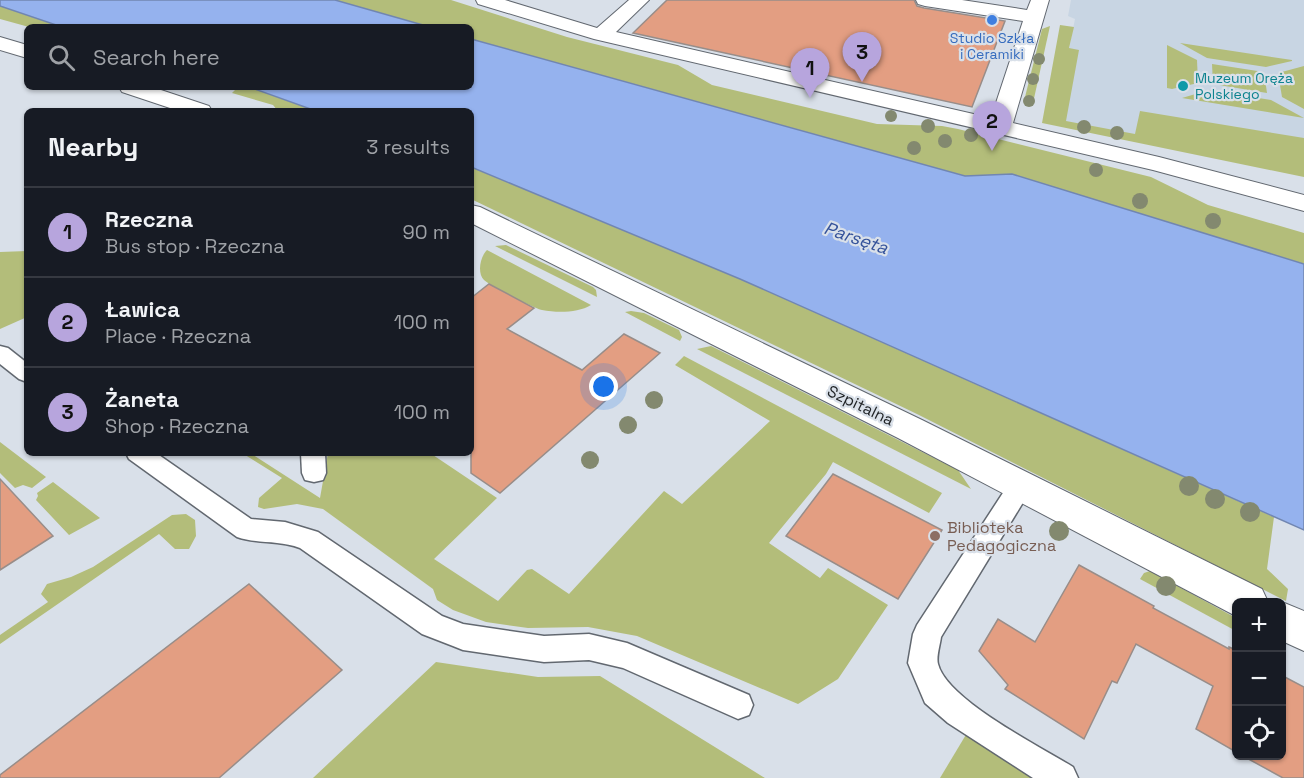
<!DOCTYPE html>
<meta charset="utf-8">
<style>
body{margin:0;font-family:"Space Grotesk",sans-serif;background:#242831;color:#f1f3f6}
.controls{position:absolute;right:18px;bottom:18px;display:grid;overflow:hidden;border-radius:9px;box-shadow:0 2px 4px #0004}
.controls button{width:54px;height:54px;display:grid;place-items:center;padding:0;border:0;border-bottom:2px solid #363941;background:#171b24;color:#f1f3f6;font:30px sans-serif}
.you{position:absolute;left:604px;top:387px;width:21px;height:21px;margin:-15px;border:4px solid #fff;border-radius:50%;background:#1a73e8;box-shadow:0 0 0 9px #1a73e833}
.badge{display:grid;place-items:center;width:39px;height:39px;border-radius:50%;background:#b7a5dd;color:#111;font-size:20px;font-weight:700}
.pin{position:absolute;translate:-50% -50px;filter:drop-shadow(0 2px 3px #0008)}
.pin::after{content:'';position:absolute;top:32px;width:21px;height:18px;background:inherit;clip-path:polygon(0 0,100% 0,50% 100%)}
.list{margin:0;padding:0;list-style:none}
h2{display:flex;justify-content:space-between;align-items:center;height:78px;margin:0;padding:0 24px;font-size:26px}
h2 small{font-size:20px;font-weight:400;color:#9ea1a6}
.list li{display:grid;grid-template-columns:39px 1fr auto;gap:18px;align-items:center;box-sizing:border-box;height:90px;padding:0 24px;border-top:2px solid #363941}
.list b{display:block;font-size:22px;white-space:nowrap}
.list p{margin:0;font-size:20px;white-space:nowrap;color:#9ea1a6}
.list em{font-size:20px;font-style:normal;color:#9ea1a6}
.icon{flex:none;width:33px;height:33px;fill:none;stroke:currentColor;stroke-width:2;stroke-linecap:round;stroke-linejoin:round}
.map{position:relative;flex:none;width:1304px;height:778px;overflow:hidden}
.search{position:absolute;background:#171b24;box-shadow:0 2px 4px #0004;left:24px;top:24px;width:450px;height:66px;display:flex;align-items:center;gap:15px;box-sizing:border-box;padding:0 21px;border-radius:9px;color:#9ea1a6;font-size:22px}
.panel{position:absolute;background:#171b24;box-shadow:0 2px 4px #0004;left:24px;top:108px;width:450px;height:348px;border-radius:9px}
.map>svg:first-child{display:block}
.built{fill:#c8d5e3}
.green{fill:#b3bd7a}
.water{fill:#95b2ee;stroke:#7186b1;stroke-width:1.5}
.building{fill:#e39e82;stroke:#988d89;stroke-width:1.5}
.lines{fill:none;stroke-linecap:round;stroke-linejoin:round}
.lane-casing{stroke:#626870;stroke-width:3}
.street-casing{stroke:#626870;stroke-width:2}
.lane{fill:#fff;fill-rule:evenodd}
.street{fill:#fff;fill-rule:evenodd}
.tree{fill:#83896f}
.shop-dot{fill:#3f7fe0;stroke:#d9e0e9;stroke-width:2}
.culture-dot{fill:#0f9aa8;stroke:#d9e0e9;stroke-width:2}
.education-dot{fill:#8d6e63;stroke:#d9e0e9;stroke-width:2}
.labels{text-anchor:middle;stroke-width:4.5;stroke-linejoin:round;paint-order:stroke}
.far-shop-label{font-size:14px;fill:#366cbe;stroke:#d9e0e9}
.far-culture-label{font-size:14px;fill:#0d838f;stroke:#d9e0e9;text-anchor:start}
.street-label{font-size:16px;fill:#1e2124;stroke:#d9e0e9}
.education-label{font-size:16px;fill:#785e54;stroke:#d9e0e9;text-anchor:start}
.water-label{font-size:18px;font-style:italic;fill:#34529a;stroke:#d9e0e9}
</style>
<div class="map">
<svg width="1304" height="778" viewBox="0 0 1304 778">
<rect width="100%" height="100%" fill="#d9e0e9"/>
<path class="built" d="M 1071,0 L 1304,0 L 1304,169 L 1054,123 L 1075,19 L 1068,16 Z"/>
<g class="green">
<path d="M 335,0 L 451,0 L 567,37 L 678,65 L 712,85 L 877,124 L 942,126 L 958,129 L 1151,177 L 1208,205 L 1304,233 L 1304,264 L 1012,175 L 965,176 L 471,39 L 471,27 L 430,27 Z"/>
<path d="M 0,6 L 62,27 L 29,27 L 0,19 Z"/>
<path d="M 1060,25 L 1074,27 L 1069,48 L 1079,50 L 1066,121 L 1135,134 L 1140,111 L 1304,138 L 1304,177 L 1042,123 Z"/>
<path d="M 1050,26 L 1033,103 L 1024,101 L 1042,29 Z"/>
<path d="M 1180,43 L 1292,60 L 1292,61 L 1266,67 L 1207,58 Z"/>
<path d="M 1167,45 L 1197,60 L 1198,83 L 1172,89 L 1167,88 Z"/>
<path d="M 1212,64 L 1264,72 L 1267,93 L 1213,84 Z"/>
<path d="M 1304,66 L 1304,109 L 1282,97 L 1278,73 Z"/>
<path d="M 229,87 L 249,87 L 316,111 L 278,111 L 273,105 L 232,93 L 236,89 Z"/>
<path d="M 1209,90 L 1271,100 L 1304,118 L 1182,98 Z"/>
<path d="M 471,167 L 740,279 L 1274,517 L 1267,569 L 1288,589 L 1286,601 L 919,415 L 471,199 Z"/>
<path d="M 506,245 L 593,287 L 596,290 L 597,297 L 495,246 Z"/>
<path d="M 487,250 L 591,305 C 578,313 557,313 542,310 C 535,309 489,285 484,280 C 477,273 480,257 487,250 Z"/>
<path d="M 27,251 L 27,317 L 0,329 L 0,252 Z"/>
<path d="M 631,311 L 644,313 L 679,330 L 682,337 L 680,341 L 625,312 Z"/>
<path d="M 711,346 L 958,470 L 971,489 L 697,349 Z"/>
<path d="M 684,356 L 942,493 L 929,513 L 833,462 L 826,474 L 769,543 L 820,578 L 828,568 L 888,605 L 838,679 L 798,704 L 637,636 L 588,627 L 528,628 L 486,622 L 453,610 L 437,600 L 433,589 L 323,509 L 297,504 L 264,509 L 258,507 L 259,498 L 282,478 L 242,453 L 250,453 L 320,498 L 328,453 L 430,453 L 497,498 L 434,559 L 498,601 L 527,570 L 532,569 L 569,594 L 664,491 L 682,504 L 770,421 L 675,365 Z"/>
<path d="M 0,442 L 46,477 L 32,488 L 23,485 L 15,488 L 0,473 Z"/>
<path d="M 53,482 L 100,518 L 69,535 L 36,500 L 38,496 L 37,493 Z"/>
<path d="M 186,514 L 195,520 L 196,536 L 189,549 L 175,549 L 159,534 L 0,644 L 0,635 L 48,602 L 41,594 L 47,584 L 71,577 L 93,567 L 172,515 Z"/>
<path d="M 1150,571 L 1236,618 L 1236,631 L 1140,579 L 1144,573 Z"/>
<path d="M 436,662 L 538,677 L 600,676 L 765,778 L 313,778 Z"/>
<path d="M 970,728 L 1048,778 L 940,778 Z"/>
</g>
<g class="water">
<path d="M 0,0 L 335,0 L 430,27 L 62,27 L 0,6 Z"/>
<path d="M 471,39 L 965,176 L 1012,174 L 1304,264 L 1304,530 L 740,279 L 471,167 L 471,111 L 316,111 L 249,87 L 471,87 Z"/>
</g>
<g class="building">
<path d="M 667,0 L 914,0 L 917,6 L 924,8 L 1005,21 L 972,107 L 633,33 Z"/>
<path d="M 489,284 L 534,308 L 507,329 L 582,370 L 624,334 L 660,353 L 500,493 L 471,473 L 471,298 Z"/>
<path d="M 833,474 L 942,530 L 898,599 L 786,536 Z"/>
<path d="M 0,479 L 53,536 L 0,570 Z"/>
<path d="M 1079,565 L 1154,606 L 1153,608 L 1229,649 L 1229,647 L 1236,650 L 1236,752 L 1196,729 L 1213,686 L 1136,644 L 1117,683 L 1112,681 L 1084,739 L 1005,689 L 1008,685 L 979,651 L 998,619 L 1035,642 Z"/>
<path d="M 249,584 L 342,670 L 219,778 L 0,778 L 0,775 Z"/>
<path d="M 1281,675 L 1304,687 L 1304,778 L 1283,778 L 1243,756 L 1281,756 Z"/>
</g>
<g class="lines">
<defs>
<g id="lane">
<path d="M 0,346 L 8,348 L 27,363 L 27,382 L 19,379 L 0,364 Z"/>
<path d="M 126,453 L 156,453 L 251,519 L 285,522 L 318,532 L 442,616 L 463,624 L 544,636 L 589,634 L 627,643 L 749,695 L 753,705 L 749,715 L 738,719 L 623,668 L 589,660 L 544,662 L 463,650 L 453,646 L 422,634 L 300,548 C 279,540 257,544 237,537 L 129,459 Z"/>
<path d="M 301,453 L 325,453 L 326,473 L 323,480 L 314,482 L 305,480 L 302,473 Z"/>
<path d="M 1021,476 L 1030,479 L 1033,486 L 941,637 C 940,645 936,657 938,664 C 947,700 1041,747 1073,767 L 1078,778 L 1033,778 L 948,723 L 925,703 L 908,663 L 913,634 L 917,625 L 1012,479 Z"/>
</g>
<g id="street">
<path d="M 476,0 L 505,0 L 597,28 L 629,0 L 649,0 L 616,32 L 991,118 L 1023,21 L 925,6 L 918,4 L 916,0 L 962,0 L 1027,10 L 1031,0 L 1049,0 L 1013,123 L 1159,157 L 1304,195 L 1304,211 L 1153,170 L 594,39 L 478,4 Z"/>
<path d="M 0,37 L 27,45 L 27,58 L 0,50 Z"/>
<path d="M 119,87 L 152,87 L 209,106 L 212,111 L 179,111 L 122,92 Z"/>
<path d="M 471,205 L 480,207 L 922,420 L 1262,589 L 1268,602 L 1236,602 L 1236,616 L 1234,615 L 898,438 L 471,223 Z"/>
<path d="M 1280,602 L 1282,602 L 1304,611 L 1304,651 L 1282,641 Z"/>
</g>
</defs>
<use href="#lane" class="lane-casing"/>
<use href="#street" class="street-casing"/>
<use href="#lane" class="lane"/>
<use href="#street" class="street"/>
</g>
<g class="tree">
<circle cx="1039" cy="59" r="6"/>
<circle cx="1033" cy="79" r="6"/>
<circle cx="1029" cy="101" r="6"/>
<circle cx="891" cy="116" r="6"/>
<circle cx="928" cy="126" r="7"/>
<circle cx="1084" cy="127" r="7"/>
<circle cx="1117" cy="133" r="7"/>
<circle cx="971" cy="135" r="7"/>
<circle cx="945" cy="141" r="7"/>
<circle cx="914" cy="148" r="7"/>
<circle cx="1096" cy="170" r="7"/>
<circle cx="1140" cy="201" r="8"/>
<circle cx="1213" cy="221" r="8"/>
<circle cx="654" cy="400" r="9"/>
<circle cx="628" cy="425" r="9"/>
<circle cx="590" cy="460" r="9"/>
<circle cx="1189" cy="486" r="10"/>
<circle cx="1215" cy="499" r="10"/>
<circle cx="1250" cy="512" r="10"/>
<circle cx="1059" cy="531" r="10"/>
<circle cx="1166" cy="586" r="10"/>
</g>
<circle class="shop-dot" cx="992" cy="20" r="6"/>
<circle class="culture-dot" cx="1183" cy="86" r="6"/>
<circle class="education-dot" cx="935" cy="536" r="6"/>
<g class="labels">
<g class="far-shop-label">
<text x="992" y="43">Studio Szkła<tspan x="992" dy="16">i Ceramiki</tspan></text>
</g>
<g class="far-culture-label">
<text x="1195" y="83">Muzeum Oręża<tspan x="1195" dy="16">Polskiego</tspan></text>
</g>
<g class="street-label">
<text transform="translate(861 405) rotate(26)" y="6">Szpitalna</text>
</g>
<g class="education-label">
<text x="947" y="533">Biblioteka<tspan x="947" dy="18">Pedagogiczna</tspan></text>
</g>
<g class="water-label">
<text transform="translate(856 238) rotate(19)" y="6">Parsęta</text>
</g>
</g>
</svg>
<div class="controls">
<button>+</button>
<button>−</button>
<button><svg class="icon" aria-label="locate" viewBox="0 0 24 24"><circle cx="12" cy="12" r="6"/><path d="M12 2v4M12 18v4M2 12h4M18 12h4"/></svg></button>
</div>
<div class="you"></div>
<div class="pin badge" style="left:810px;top:98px">1</div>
<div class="pin badge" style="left:992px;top:151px">2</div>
<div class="pin badge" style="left:862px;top:82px">3</div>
<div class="search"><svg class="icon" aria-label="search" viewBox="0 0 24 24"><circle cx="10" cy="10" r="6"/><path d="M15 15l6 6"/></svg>Search here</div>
<section class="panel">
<h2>Nearby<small>3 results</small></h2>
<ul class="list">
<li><span class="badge">1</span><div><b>Rzeczna</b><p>Bus stop · Rzeczna</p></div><em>90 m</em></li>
<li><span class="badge">2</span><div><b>Ławica</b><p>Place · Rzeczna</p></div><em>100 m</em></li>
<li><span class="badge">3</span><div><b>Żaneta</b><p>Shop · Rzeczna</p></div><em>100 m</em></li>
</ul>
</section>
</div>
